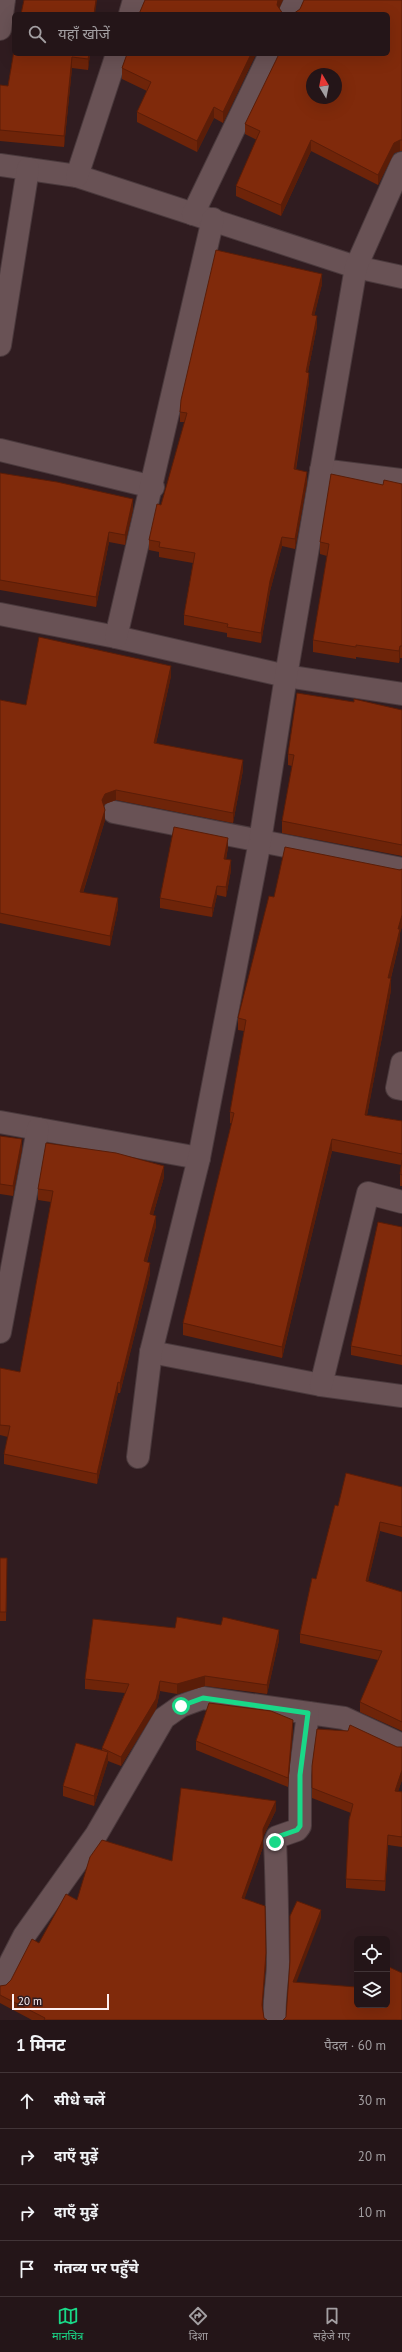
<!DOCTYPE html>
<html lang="hi">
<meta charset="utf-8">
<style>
body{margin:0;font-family:"PT Sans","Noto Sans Devanagari",sans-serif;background:#2c1e21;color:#f1f3f6}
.controls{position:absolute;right:12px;bottom:12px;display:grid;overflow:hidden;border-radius:6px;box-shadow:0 4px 16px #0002}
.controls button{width:36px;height:36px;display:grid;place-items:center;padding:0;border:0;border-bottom:1px solid #413437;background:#241518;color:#f1f3f6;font:20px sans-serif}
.compass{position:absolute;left:306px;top:68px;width:36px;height:36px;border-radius:50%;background:#241518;box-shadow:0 4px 16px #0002;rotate:350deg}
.scale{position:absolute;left:12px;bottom:10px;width:97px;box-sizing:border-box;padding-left:4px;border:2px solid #fef0f2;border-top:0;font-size:11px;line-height:14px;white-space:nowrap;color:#fef0f2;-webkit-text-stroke:3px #301c20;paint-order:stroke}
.stop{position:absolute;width:12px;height:12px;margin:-9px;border:3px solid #19d988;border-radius:50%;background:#fff}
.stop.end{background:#19d988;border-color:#fff;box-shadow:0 1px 4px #0008}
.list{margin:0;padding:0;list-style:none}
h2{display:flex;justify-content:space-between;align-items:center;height:52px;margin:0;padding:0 16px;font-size:17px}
h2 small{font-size:13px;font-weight:400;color:#a39fa2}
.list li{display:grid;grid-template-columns:26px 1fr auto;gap:12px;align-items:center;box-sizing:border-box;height:56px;padding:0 16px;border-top:1px solid #413437}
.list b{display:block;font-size:15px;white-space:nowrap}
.list em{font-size:13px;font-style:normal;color:#a39fa2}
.icon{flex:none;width:22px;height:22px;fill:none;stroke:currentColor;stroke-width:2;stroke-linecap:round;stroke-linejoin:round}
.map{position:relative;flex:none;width:402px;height:2020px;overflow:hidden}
.search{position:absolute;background:#241518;box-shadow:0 4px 16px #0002;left:12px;right:12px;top:12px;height:44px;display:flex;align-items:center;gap:10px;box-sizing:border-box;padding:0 14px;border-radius:6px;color:#a39fa2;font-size:15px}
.sheet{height:276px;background:#241518}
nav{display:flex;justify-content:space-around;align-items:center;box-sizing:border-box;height:56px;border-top:1px solid #413437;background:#241518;font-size:11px;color:#a39fa2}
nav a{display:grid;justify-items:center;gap:2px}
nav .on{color:#19d988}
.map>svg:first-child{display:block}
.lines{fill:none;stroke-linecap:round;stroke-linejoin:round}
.minor-casing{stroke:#4a393c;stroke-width:24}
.minor{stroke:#695255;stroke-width:22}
.wall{fill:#6e2409}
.shaded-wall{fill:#5a1d08}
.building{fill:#802a0b;stroke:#5a1d08;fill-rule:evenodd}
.route{stroke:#19d988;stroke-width:5}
</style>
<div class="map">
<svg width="402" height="2020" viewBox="0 0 402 2020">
<rect width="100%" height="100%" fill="#301c20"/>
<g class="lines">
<defs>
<g id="minor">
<path d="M 130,14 L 134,0"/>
<path d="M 289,14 L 296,0"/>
<path d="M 0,29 L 4,0"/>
<path d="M 0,165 L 77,176 L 356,267 L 402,277"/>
<path d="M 77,176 L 117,54"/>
<path d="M 193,214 L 270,54"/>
<path d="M 0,345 L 28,169"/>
<path d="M 0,450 L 153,487"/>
<path d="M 321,470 L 402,480"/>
<path d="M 0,614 L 116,637 L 286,676 L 402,694"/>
<path d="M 116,637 L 213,219"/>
<path d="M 114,812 L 402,869"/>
<path d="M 402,1063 L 397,1088 L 402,1089"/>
<path d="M 0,1122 L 199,1158"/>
<path d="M 0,1332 L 38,1129"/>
<path d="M 151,1352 L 321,1385 L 402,1396"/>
<path d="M 321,1385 L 368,1193 L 402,1202"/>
<path d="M 138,1457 L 151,1352 L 199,1158 L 260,841 L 286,676 L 356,267 L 402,163"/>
<path d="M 0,1983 L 24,1936 L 96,1835 L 164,1718 L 181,1706 L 203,1698 L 344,1718 L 402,1745"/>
<path d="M 275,2020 C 273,2001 278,1981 278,1962 C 277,1922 277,1882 275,1842 L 277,1837 L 297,1830 L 300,1826 L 300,1775 L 308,1713"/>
</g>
</defs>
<use href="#minor" class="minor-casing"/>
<use href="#minor" class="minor"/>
</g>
<g class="wall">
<path d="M 402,0 L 402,151 L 400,151 L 394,153 L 378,185 L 311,151 L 281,216 L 236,196 L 236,186 L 257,140 L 245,134 L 245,124 Z"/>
<path d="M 14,51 L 90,54 L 88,70 L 72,68 L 64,147 L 0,141 L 0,85 L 8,86 Z"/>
<path d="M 127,54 L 256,54 L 223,123 L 214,118 L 197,152 L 137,122 L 137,112 L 147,91 L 122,79 L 122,68 Z"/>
<path d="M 322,284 L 314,316 L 317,326 L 308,372 L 309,382 L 296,470 L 307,482 L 295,549 L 282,546 L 270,591 L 261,643 L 227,637 L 227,633 L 184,625 L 184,615 L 193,563 L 159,557 L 159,552 L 149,550 L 149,540 L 161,505 L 185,422 L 180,422 L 180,412 Z"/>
<path d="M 0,473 L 133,509 L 125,545 L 109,542 L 96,607 L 0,590 Z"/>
<path d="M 402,484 L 402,658 L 400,658 L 399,663 L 356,657 L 356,659 L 313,652 L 313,640 L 327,556 L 320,554 L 320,542 L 383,485 Z"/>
<path d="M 171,676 L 156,743 L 243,770 L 233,823 L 116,800 L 105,804 L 104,806 L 105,820 L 83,893 L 118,908 L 110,946 L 0,923 L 0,700 L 26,705 Z"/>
<path d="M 402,710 L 402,856 L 282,833 L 282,821 L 292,766 L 288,765 L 288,754 Z"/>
<path d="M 228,847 L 226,860 L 231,870 L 226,897 L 217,895 L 212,917 L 160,908 L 160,898 Z"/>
<path d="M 402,869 L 402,926 L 400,933 L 400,940 L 391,978 L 391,990 L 367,1115 L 402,1121 L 402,1186 L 400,1186 L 400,1174 L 401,1165 L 332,1151 L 282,1358 L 183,1335 L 183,1323 L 232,1124 L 230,1123 L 230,1112 L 244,1031 L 238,1030 L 238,1018 L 274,897 Z"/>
<path d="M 0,1136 L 22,1149 L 13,1196 L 0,1194 Z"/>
<path d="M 164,1177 L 153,1215 L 156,1226 L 147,1262 L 150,1274 L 120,1393 L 118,1393 L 97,1484 L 4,1464 L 4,1454 L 8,1437 L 0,1435 L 0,1368 L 20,1372 L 51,1202 L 38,1200 L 38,1189 Z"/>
<path d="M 402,1227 L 402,1365 L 351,1355 L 351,1346 Z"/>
<path d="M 402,1487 L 402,1537 L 380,1531 L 368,1581 L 402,1592 L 402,1731 L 360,1712 L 360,1702 L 378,1660 L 300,1643 L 300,1634 L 316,1579 L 338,1506 Z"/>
<path d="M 0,1558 L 7,1558 L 6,1621 L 0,1621 Z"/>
<path d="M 279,1640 L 267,1694 L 205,1686 L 177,1694 L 160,1691 L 156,1709 L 121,1766 L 108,1761 L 94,1806 L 63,1796 L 63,1786 L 102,1750 L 102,1748 L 125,1693 L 85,1689 L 85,1679 Z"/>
<path d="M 293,1729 L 288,1787 L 196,1750 L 196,1741 Z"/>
<path d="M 397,1747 L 402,1747 L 402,1780 L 398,1791 L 402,1792 L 402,1847 L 388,1845 L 385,1891 L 346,1888 L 346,1879 L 351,1813 L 312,1798 L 312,1766 Z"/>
<path d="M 276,1810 L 263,1837 L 263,1847 L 244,1899 L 266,1962 L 262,2007 L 264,2018 L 267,2020 L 32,2020 L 0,2003 L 0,1986 L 6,1985 L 11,1980 L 39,1943 L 77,1900 L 172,1861 Z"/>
</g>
<g class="shaded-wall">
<path d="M 96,0 L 97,0 L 95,14 L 94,14 Z"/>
<path d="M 278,0 L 283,0 L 277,14 L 277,5 Z"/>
<path d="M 89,54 L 90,54 L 88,70 L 88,59 Z"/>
<path d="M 251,54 L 256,54 L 223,123 L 223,112 Z"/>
<path d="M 72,57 L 72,68 L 64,147 L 64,136 Z"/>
<path d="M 214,107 L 214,118 L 197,152 L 197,141 Z"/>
<path d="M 311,140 L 311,151 L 281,216 L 281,205 Z"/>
<path d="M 400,140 L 400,151 L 394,153 L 378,185 L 378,175 L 394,143 Z"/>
<path d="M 322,274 L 322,284 L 312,325 L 312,315 Z"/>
<path d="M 317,316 L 317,326 L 306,382 L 306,372 Z"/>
<path d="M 309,373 L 309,382 L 294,479 L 294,469 Z"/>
<path d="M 307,472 L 307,482 L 295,549 L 295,539 Z"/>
<path d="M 133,499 L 133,509 L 125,545 L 125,535 Z"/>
<path d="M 109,532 L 109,542 L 96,607 L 96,597 Z"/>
<path d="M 282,537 L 282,546 L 270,591 L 261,643 L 261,633 L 270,581 Z"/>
<path d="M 400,646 L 400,658 L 399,663 L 399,651 Z"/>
<path d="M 171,666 L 171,676 L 154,753 L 154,743 Z"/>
<path d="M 243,760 L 243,770 L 233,823 L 233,813 Z"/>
<path d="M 116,790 L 116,800 L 105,804 L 102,810 L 102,800 L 105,794 Z"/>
<path d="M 105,810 L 105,820 L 80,902 L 80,892 Z"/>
<path d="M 228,838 L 228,847 L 224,869 L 224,859 Z"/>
<path d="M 231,860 L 231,870 L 226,897 L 226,887 Z"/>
<path d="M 217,886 L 217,895 L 212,917 L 212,908 Z"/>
<path d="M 118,898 L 118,908 L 110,946 L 110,936 Z"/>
<path d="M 402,915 L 402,926 L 400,933 L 400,940 L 388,989 L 388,978 L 398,929 Z"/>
<path d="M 391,978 L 391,990 L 365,1126 L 365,1115 Z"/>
<path d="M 22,1139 L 22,1149 L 13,1196 L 13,1186 Z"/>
<path d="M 332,1139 L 332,1151 L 282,1358 L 282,1347 Z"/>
<path d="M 164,1166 L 164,1177 L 150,1225 L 150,1214 Z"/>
<path d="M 156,1216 L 156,1226 L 144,1272 L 144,1261 Z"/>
<path d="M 150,1263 L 150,1274 L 120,1393 L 120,1383 Z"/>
<path d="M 118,1382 L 118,1393 L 97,1484 L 97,1474 Z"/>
<path d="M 380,1522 L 380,1531 L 366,1590 L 366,1581 Z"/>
<path d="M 279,1630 L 279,1640 L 267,1694 L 267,1685 Z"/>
<path d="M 205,1676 L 205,1686 L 177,1694 L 177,1684 Z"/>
<path d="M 160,1681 L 160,1691 L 156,1709 L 121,1766 L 121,1757 Z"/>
<path d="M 293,1720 L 293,1729 L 288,1787 L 288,1778 Z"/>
<path d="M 108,1752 L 108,1762 L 94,1806 L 94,1796 Z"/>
<path d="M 402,1770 L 402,1780 L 395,1801 L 395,1791 Z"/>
<path d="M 276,1801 L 276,1810 L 263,1837 L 263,1847 L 242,1906 L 242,1898 L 263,1829 Z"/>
<path d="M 388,1835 L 388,1845 L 385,1891 L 385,1881 Z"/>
<path d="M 321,1910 L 321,1918 L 293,1991 L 293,1982 Z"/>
<path d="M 266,1953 L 266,1962 L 262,2014 L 262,2005 Z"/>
</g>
<g class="building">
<path d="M 24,0 L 96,0 L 94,14 L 21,14 Z"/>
<path d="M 145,0 L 278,0 L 277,5 L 283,14 L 139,14 Z"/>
<path d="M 304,0 L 402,0 L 402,140 L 400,140 L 394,143 L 378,175 L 311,140 L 281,205 L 236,186 L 260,131 L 245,124 L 279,54 L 388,54 L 388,14 L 293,14 L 300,9 ZM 312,74 L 336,74 L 336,98 L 312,98 Z"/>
<path d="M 14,51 L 14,54 L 89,54 L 88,59 L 72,57 L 64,136 L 0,130 L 0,85 L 8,86 Z"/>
<path d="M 127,54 L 251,54 L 223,112 L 214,107 L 197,141 L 137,112 L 151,82 L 122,68 Z"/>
<path d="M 216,250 L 322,274 L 312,315 L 317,316 L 306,372 L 309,373 L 294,469 L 307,472 L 295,539 L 282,537 L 270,581 L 261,633 L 227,627 L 228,624 L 184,615 L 195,553 L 159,547 L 160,542 L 149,540 L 157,504 L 161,505 L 187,413 L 180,412 L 181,400 Z"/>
<path d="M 0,473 L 57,482 L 133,499 L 125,535 L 109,532 L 96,597 L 0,580 Z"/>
<path d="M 331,474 L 383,485 L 384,480 L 402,484 L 402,646 L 400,646 L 399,651 L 356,645 L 356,647 L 313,640 L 329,544 L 320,542 Z"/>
<path d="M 39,637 L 171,666 L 154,743 L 243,760 L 233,813 L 116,790 L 105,794 L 102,800 L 105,810 L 80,892 L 118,898 L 110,936 L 0,913 L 0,700 L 26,705 Z"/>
<path d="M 297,693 L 354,702 L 354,699 L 402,710 L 402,845 L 282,821 L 294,755 L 288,754 Z"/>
<path d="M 174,827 L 228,838 L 224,859 L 231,860 L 226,887 L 217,886 L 212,908 L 160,898 Z"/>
<path d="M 285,847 L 400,870 L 402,869 L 402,915 L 398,929 L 400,929 L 388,978 L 391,978 L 365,1115 L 402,1121 L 402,1154 L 332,1139 L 282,1347 L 183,1323 L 234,1113 L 230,1112 L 246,1020 L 238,1018 L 269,896 L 274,897 Z"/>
<path d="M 0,1136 L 22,1139 L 13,1186 L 0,1184 Z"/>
<path d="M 46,1143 L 116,1153 L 164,1166 L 150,1214 L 156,1216 L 144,1261 L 150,1263 L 120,1383 L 118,1382 L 97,1474 L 4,1454 L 10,1426 L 0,1425 L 0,1368 L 20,1372 L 53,1191 L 38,1189 Z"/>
<path d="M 402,1160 L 402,1175 L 400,1174 Z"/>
<path d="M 378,1222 L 402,1227 L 402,1356 L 351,1346 Z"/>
<path d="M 346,1473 L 402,1487 L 402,1527 L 380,1522 L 366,1581 L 402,1592 L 402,1722 L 360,1702 L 382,1651 L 300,1634 L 312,1578 L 316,1579 L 335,1505 L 338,1506 Z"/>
<path d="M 0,1558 L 7,1558 L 6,1612 L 0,1612 Z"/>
<path d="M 177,1617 L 221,1625 L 223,1617 L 279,1630 L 267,1685 L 205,1676 L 177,1684 L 160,1681 L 156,1699 L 121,1757 L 102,1748 L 129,1684 L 85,1679 L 93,1619 L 175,1628 Z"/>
<path d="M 209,1703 L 271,1711 L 293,1720 L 288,1778 L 196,1741 Z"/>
<path d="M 350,1725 L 397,1747 L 402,1747 L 402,1770 L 395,1791 L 402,1792 L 402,1837 L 388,1835 L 385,1881 L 346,1879 L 349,1820 L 353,1804 L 312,1788 L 312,1766 L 317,1729 L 348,1731 Z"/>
<path d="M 76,1743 L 108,1752 L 94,1796 L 63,1786 Z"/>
<path d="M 181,1788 L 276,1801 L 263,1829 L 263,1839 L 242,1898 L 265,1906 L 266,1953 L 262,2005 L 264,2018 L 267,2020 L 44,2020 L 45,2018 L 0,1995 L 0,1986 L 6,1985 L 11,1980 L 32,1939 L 39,1943 L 66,1894 L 77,1900 L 90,1857 L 102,1840 L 172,1861 Z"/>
<path d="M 297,1901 L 321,1910 L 293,1982 L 356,1987 L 357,1985 L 357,2005 L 387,2005 L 387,1966 L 402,1973 L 402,2020 L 283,2020 L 286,2017 L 290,1961 L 290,1916 Z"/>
</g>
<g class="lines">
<path class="route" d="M 181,1706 L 203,1698 L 308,1713 L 300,1775 L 300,1826 L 297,1830 L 277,1837 L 275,1842"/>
</g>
</svg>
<div class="controls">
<button><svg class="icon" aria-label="locate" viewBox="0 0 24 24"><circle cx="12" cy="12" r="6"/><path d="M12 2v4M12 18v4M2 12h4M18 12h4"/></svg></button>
<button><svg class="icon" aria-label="layers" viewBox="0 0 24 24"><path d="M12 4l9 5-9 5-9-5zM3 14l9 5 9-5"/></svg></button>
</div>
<svg class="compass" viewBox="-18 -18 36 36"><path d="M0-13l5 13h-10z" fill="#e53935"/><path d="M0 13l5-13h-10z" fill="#a39fa2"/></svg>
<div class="scale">20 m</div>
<div class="stop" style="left:181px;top:1706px"></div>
<div class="stop end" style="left:275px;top:1842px"></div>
<div class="search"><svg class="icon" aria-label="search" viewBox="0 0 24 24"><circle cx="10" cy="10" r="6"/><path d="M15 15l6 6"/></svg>यहाँ खोजें</div>
</div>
<section class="sheet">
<h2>1 मिनट<small>पैदल · 60 m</small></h2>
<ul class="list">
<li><svg class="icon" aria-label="ahead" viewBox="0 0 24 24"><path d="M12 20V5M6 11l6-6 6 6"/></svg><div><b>सीधे चलें</b></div><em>30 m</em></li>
<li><svg class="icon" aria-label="right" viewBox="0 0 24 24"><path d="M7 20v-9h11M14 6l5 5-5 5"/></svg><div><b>दाएँ मुड़ें</b></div><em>20 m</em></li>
<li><svg class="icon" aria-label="right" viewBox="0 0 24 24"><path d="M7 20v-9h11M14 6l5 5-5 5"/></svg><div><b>दाएँ मुड़ें</b></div><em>10 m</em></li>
<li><svg class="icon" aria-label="arrive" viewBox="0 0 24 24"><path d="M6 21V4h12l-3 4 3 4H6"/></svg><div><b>गंतव्य पर पहुँचे</b></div></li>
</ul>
</section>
<nav>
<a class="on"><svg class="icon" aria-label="map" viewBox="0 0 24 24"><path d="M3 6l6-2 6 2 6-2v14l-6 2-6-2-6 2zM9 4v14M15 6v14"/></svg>मानचित्र</a>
<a><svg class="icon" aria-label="directions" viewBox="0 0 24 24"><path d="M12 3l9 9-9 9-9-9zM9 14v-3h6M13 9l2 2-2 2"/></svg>दिशा</a>
<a><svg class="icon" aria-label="saved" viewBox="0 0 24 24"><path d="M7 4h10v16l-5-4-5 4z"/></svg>सहेजे गए</a>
</nav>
